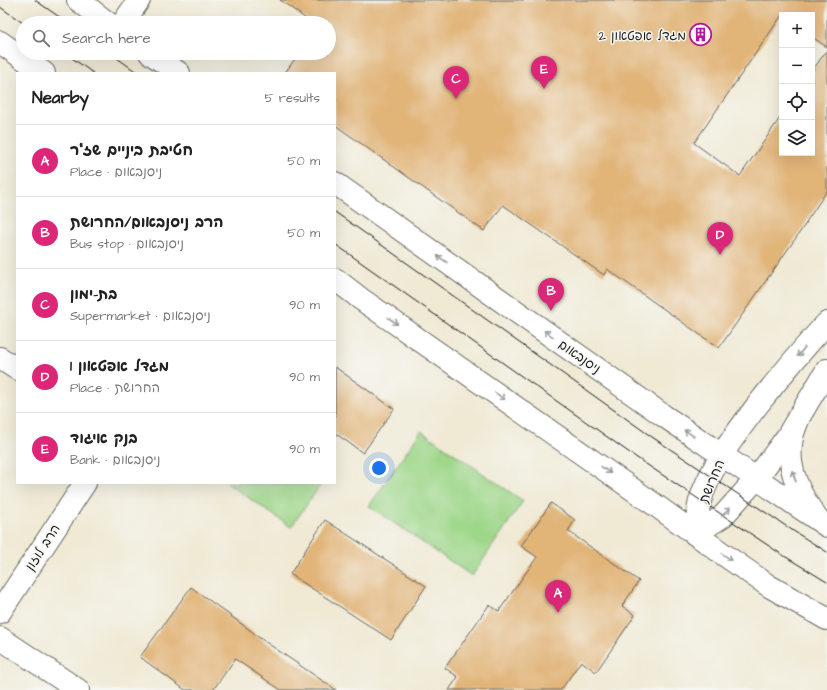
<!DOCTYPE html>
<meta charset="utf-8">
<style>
body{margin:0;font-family:"Architects Daughter","Playpen Sans Hebrew",sans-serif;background:#f2f2f2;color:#222}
.controls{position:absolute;right:12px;top:12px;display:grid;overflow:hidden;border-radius:0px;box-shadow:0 4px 16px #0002}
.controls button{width:36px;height:36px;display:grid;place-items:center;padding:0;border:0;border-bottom:1px solid #e0e0e0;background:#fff;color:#222;font:20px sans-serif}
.you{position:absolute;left:379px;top:468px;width:14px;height:14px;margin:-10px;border:3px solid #fff;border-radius:50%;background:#1a73e8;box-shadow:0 0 0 6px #1a73e833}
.badge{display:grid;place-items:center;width:26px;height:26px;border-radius:50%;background:#db2777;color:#fff;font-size:13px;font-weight:700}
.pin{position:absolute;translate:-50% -33px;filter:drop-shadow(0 1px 2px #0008)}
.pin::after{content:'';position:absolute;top:21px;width:14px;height:12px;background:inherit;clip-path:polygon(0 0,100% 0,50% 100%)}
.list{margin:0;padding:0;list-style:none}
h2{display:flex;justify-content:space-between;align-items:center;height:52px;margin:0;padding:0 16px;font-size:17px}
h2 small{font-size:13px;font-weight:400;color:#767676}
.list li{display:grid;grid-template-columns:26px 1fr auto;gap:12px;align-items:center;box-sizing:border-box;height:72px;padding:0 16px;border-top:1px solid #e0e0e0}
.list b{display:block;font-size:15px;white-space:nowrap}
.list p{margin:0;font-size:13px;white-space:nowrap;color:#767676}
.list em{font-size:13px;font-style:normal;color:#767676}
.icon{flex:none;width:22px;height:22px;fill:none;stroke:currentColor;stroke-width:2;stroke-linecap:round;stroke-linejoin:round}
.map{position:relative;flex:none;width:827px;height:690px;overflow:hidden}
.search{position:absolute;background:#fff;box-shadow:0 4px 16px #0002;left:16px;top:16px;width:320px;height:44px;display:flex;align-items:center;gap:10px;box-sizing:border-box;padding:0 14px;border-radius:22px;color:#767676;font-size:15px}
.panel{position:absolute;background:#fff;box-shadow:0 4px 16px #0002;left:16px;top:72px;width:320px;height:412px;border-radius:0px}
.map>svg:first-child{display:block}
.pitch{fill:#9fd78a;stroke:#5e7a53}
.building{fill:#e1b478}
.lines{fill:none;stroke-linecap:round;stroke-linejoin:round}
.minor-casing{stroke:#66645d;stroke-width:24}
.secondary-casing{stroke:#66645d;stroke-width:24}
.minor{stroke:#fff;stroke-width:22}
.secondary{stroke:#fff;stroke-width:22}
.tram{stroke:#1c1c1c;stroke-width:1}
.oneway{stroke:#999}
.labels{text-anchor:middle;stroke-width:3;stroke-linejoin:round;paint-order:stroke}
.poi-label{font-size:13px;fill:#1c1c1c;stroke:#f6f6f2;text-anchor:end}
.street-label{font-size:13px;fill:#1c1c1c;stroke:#f6f6f2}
</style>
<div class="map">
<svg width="827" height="690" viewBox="0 0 827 690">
<rect width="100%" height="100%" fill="#f6f6f2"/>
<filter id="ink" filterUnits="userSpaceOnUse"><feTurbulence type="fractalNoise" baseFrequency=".025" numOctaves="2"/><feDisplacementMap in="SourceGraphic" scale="8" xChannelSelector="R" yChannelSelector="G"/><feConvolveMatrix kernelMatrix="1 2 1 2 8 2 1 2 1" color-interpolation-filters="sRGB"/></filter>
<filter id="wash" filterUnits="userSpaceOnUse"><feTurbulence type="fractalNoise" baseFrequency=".012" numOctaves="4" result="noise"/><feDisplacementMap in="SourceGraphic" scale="16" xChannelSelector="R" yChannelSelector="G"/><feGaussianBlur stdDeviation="0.9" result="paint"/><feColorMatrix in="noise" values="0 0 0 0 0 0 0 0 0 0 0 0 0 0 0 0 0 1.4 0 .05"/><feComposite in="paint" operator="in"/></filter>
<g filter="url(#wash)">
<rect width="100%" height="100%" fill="#f0ead5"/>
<g class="pitch">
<path d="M 421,431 L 523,501 L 472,576 L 369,506 Z"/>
<path d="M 227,483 L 322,483 L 291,527 Z"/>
</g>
<g id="blocks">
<g class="building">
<path d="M 280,0 L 827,0 L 827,47 L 812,37 L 812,15 L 782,15 L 694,143 L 740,176 L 782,115 L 782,153 L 812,153 L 812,71 L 827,50 L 827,191 L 806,222 L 807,222 L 719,348 L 607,269 L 604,275 L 503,205 L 484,231 L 335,125 L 335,73 L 285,73 L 299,53 L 329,53 L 329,23 L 312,23 Z"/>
<path d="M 335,367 L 394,409 L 363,453 L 335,433 Z"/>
<path d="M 551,503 L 575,520 L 568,531 L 639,581 L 622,606 L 635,615 L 596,672 L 581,661 L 561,690 L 449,690 L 458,677 L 445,668 L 489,605 L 499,611 L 537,557 L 521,546 Z"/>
<path d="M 325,520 L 426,586 L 391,640 L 290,574 Z"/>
<path d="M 191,587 L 254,633 L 254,634 L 336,690 L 281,690 L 235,659 L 213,690 L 185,690 L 140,657 Z"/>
</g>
</g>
</g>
<g filter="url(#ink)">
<use href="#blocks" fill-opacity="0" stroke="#66645d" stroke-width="1"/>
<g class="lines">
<defs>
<g id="minor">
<path d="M 123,23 L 139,0"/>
<path d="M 0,358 L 17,369"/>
<path d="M 695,534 C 697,524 697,512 700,501 C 711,466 734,436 756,407 C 779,378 801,350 827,323"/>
<path d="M 695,534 L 723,516 L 756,479 L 787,437 L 827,370"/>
<path d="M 0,612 L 85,483"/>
<path d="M 0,638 L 78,690"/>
</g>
<g id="secondary">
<path d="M 78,0 L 108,23"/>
<path d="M 0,42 L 44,73"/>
<path d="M 150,53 L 179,73"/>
<path d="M 335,183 L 664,416 L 827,526"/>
<path d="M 335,279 L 361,299 L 658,507 L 723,554 L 769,586 L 827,619"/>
<path d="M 799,417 C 797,423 793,431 792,438 C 786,466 798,492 814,514"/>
</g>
</defs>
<use href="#minor" class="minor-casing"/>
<use href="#secondary" class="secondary-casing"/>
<use href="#minor" class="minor"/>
<use href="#secondary" class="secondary"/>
<g class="tram">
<path d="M 35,0 L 68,23"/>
<path d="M 0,7 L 23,23"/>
<path d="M 65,53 L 93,73"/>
<path d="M 110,53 L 138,73"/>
<path d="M 335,212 L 652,437 L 795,532 L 827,552"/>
<path d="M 335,244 L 637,458 L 781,554 L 827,582"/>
</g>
</g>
<defs><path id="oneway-shaft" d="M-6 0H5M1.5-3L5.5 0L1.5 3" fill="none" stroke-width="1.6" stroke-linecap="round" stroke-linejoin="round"/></defs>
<g class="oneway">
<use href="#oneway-shaft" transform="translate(442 259) rotate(-145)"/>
<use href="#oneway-shaft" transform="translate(393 321) rotate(35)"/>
<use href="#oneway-shaft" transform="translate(549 334) rotate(-145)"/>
<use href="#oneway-shaft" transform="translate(801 352) rotate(129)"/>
<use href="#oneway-shaft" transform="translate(500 396) rotate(35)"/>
<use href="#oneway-shaft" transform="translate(689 433) rotate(-146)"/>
<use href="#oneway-shaft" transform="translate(606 470) rotate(35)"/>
<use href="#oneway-shaft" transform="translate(794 476) rotate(-109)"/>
<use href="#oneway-shaft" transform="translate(726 512) rotate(-44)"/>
<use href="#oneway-shaft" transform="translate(727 557) rotate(34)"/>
</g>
</g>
<defs>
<symbol id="building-ring" viewBox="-11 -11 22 22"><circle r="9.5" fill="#f6f6f2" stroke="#b5179e" stroke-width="1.5"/><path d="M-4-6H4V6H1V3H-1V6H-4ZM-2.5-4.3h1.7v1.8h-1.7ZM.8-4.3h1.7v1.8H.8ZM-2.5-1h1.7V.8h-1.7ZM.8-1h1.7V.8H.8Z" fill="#b5179e"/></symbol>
</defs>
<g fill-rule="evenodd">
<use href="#building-ring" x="688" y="22" width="25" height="25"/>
</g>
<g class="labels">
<g class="poi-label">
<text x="686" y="40">מגדל אפטאון 2</text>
</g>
<g class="street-label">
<text transform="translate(580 356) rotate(35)" y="5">ניסנבאום</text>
<text transform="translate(711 481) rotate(-67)" y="5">החרושת</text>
<text transform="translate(42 547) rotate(-57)" y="5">הרב לוזון</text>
</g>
</g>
</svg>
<div class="controls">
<button>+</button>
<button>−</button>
<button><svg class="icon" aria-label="locate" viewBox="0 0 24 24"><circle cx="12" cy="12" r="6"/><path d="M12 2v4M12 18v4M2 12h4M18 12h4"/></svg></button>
<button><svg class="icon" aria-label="layers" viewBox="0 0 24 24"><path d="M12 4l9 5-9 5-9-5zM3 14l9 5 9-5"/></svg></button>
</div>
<div class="you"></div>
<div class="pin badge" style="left:558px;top:613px">A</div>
<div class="pin badge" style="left:551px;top:311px">B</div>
<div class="pin badge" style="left:456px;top:99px">C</div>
<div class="pin badge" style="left:720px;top:255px">D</div>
<div class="pin badge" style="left:544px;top:89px">E</div>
<div class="search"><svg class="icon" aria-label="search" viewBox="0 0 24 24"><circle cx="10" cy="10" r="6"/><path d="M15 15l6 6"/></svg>Search here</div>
<section class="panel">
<h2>Nearby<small>5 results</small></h2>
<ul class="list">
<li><span class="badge">A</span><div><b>חטיבת ביניים שז&quot;ר</b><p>Place · ניסנבאום</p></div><em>50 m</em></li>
<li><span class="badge">B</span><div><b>הרב ניסנבאום/החרושת</b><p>Bus stop · ניסנבאום</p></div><em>50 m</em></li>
<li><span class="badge">C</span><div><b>בת-ימון</b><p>Supermarket · ניסנבאום</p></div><em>90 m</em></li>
<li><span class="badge">D</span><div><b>מגדל אפטאון 1</b><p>Place · החרושת</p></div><em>90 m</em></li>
<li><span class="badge">E</span><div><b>בנק איגוד</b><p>Bank · ניסנבאום</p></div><em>90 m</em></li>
</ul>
</section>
</div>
